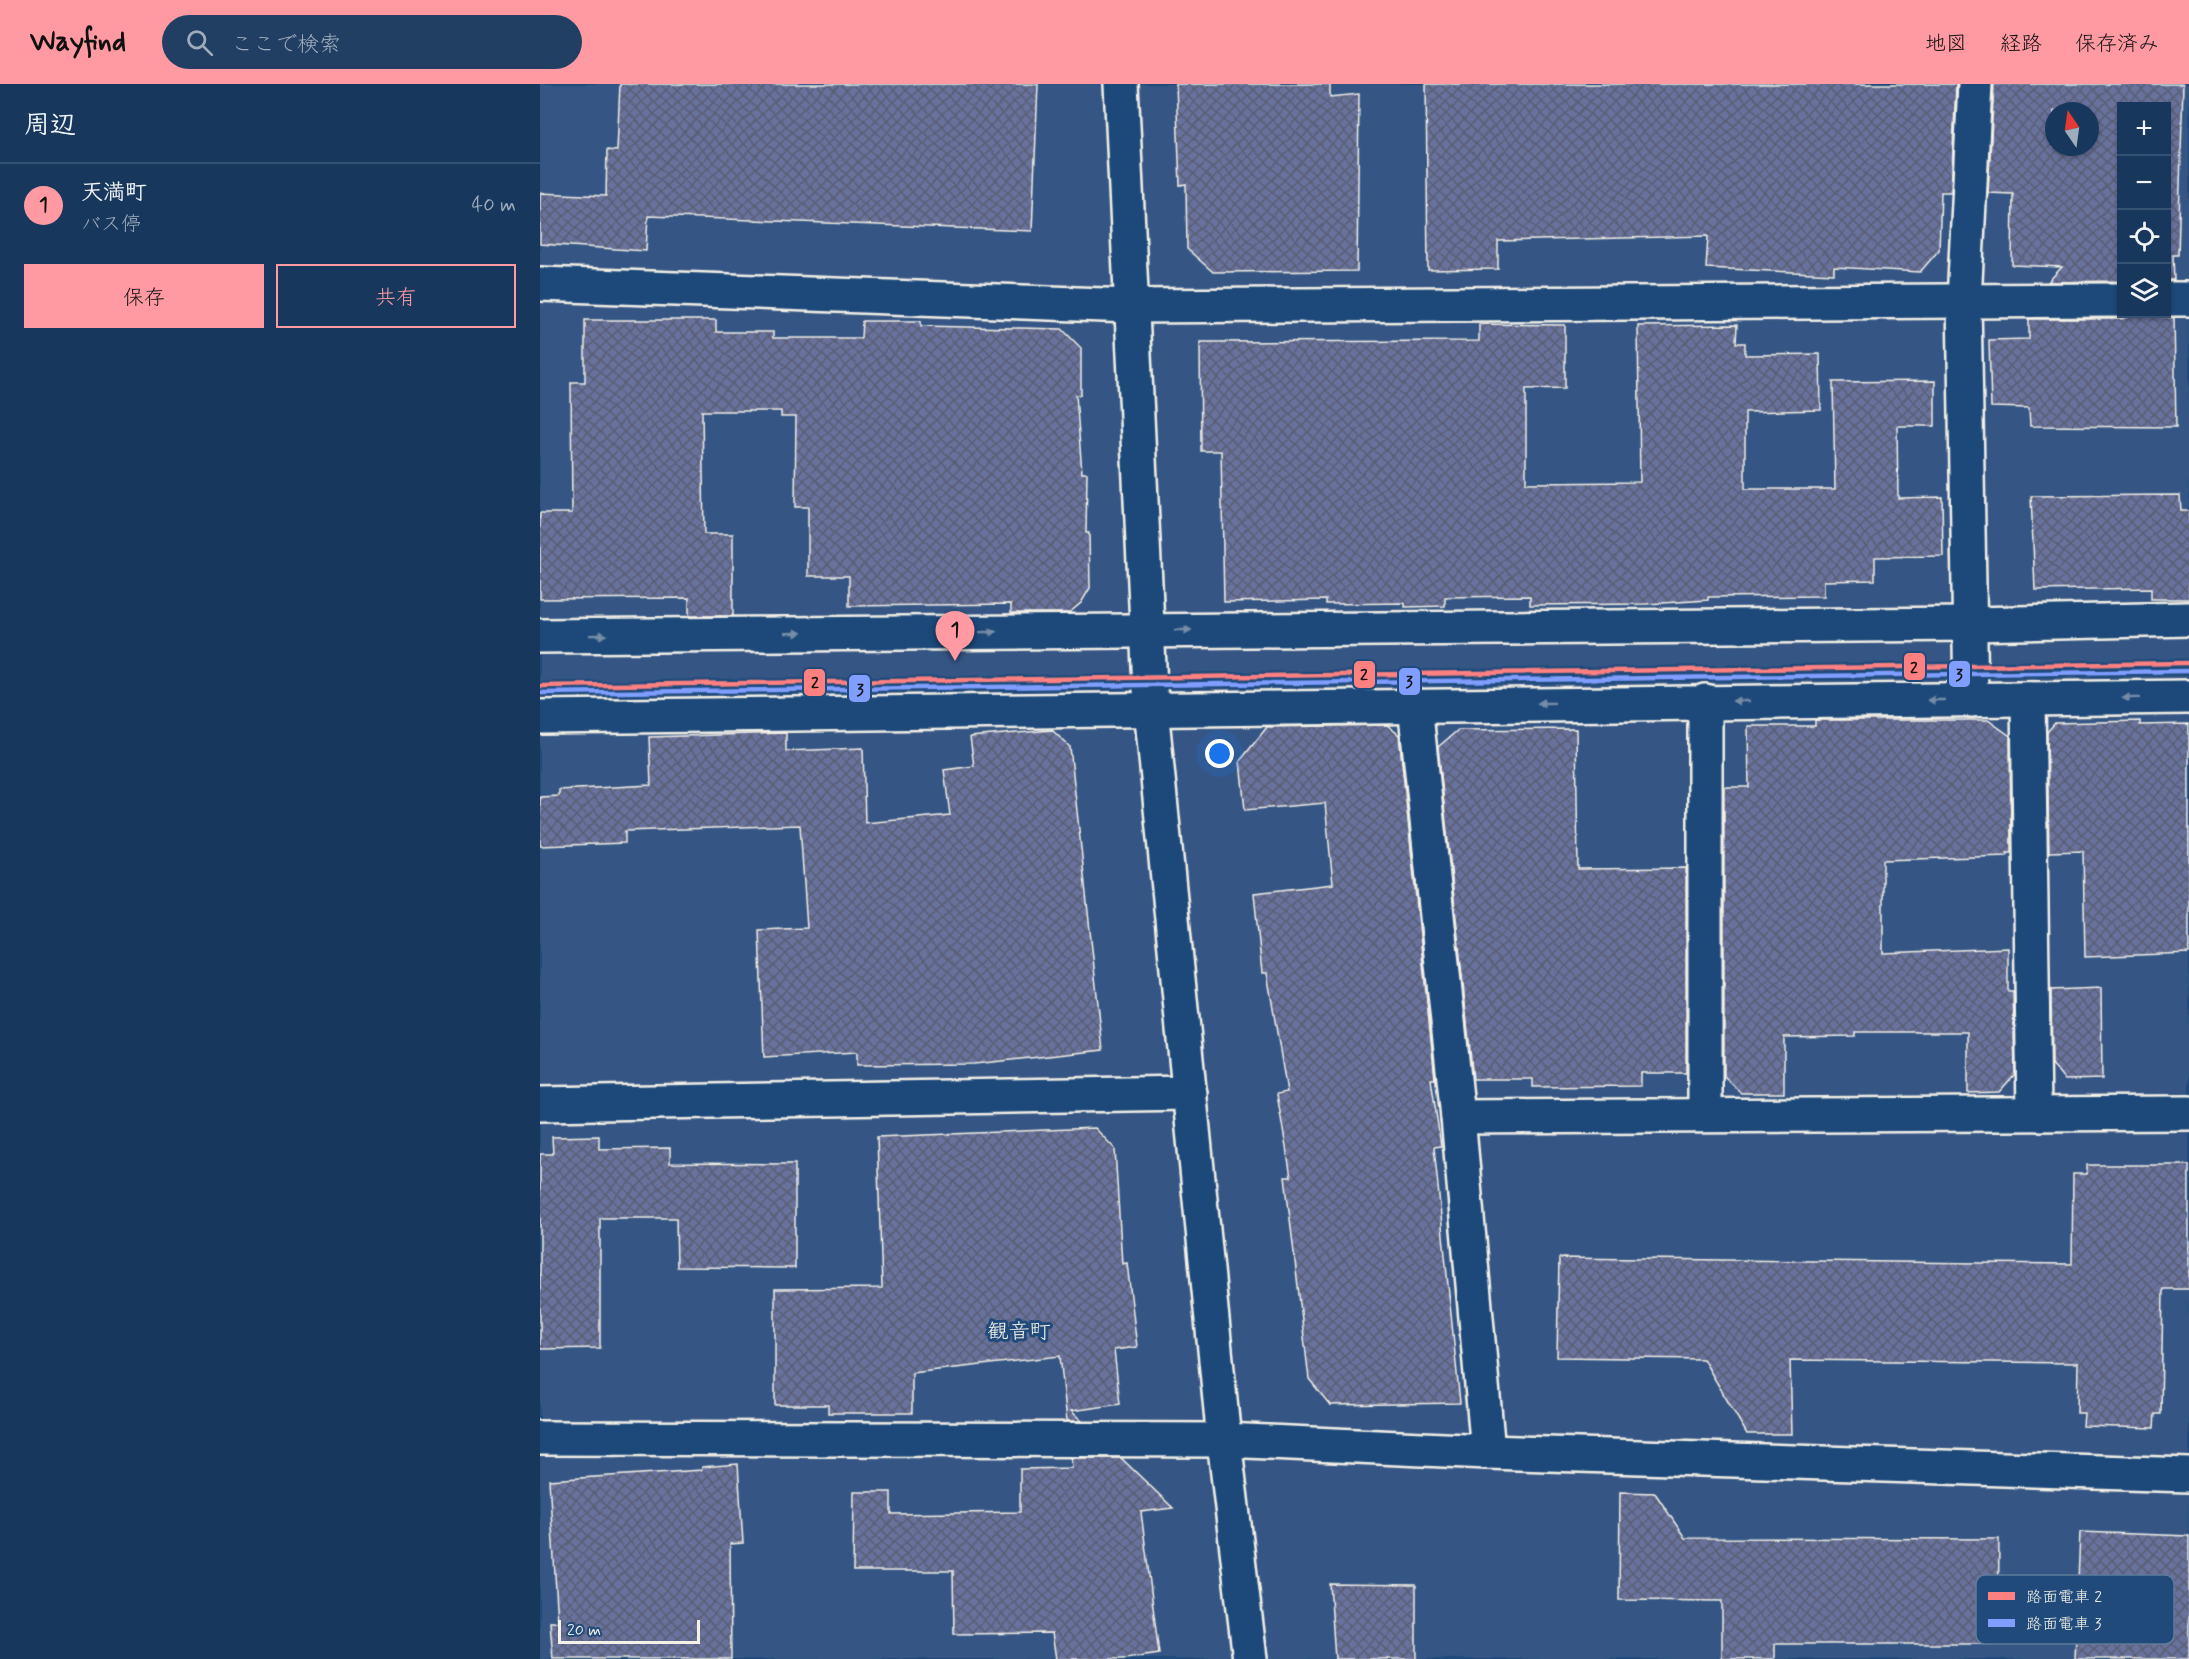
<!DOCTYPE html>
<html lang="ja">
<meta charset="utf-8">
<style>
body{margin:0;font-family:Mynerve,"Klee One",sans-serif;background:#203f62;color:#f1f3f6}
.controls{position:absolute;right:18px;top:18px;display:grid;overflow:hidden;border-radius:0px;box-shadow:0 2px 4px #0004}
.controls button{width:54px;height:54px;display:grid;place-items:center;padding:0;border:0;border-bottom:2px solid #365272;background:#17385c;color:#f1f3f6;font:30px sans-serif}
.compass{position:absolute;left:1505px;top:18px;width:54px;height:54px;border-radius:50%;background:#17385c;box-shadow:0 2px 4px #0004;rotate:347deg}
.scale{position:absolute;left:18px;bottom:15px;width:142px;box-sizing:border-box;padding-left:6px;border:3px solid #f4f1e8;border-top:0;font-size:16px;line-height:21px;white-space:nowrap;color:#f4f1e8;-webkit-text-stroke:4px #1f4a7a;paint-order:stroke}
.you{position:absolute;left:680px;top:670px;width:21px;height:21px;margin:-15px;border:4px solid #fff;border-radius:50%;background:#1a73e8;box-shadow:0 0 0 9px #1a73e833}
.badge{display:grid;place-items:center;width:39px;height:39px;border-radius:50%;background:#ff9aa2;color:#111;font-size:20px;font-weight:700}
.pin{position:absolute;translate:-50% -50px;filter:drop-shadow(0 2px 3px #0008)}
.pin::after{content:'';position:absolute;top:32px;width:21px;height:18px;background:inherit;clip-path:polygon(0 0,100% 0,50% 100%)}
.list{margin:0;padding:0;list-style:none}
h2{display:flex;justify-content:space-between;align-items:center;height:78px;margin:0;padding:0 24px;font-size:26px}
h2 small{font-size:20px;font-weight:400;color:#9eacbb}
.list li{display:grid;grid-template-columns:39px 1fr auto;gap:18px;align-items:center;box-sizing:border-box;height:84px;padding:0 24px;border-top:2px solid #365272}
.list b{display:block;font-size:22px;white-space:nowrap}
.list p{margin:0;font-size:20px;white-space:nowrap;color:#9eacbb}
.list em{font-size:20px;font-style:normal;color:#9eacbb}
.actions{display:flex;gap:12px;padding:18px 24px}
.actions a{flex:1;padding:14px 0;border:2px solid #ff9aa2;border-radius:0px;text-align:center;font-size:21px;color:#ff9aa2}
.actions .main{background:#ff9aa2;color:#111}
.icon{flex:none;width:33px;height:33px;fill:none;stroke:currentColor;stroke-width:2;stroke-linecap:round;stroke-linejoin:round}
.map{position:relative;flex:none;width:1649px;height:1575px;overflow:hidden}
header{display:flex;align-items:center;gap:36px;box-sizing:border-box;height:84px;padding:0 30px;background:#ff9aa2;color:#111}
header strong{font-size:28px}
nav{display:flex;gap:33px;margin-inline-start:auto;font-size:21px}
.search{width:420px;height:54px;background:#203f62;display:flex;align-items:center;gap:15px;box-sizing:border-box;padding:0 21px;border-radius:33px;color:#9eacbb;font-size:22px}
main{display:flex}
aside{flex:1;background:#17385c}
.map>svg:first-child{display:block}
.built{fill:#355684;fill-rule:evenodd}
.building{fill:url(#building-cross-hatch);stroke:#f4f1e8;stroke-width:1.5;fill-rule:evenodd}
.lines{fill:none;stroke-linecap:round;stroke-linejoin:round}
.street-casing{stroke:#f4f1e8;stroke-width:38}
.secondary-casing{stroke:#f4f1e8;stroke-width:38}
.street{stroke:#1f4a7a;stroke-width:33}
.secondary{stroke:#1f4a7a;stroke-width:33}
.tram-1-casing{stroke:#1f4a7a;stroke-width:9}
.tram-2-casing{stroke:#1f4a7a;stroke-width:9}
.tram-1{stroke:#ff8080;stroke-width:4.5}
.tram-2{stroke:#809eff;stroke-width:4.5}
.oneway{fill:#748da6}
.labels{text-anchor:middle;stroke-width:6;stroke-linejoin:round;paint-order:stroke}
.neighbourhood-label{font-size:21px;fill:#f4f1e8;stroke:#1f4a7a}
.key{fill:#1f4a7a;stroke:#5f7c9b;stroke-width:1.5}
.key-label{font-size:16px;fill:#f4f1e8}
.line-badge{stroke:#1f4a7a;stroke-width:2}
.pale-badge-label{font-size:16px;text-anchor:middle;font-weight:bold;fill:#111}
</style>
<header>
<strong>Wayfind</strong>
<div class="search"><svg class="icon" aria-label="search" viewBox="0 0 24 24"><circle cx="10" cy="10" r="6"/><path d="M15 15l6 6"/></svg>ここで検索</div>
<nav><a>地図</a><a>経路</a><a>保存済み</a></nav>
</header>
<main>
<aside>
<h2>周辺<small></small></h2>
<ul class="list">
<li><span class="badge">1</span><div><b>天満町</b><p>バス停</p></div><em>40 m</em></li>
</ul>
<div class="actions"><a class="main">保存</a><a>共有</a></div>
</aside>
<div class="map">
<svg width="1649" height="1575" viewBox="0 0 1649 1575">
<defs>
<pattern id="building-cross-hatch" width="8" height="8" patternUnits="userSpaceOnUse" patternTransform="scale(1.5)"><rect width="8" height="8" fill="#67729d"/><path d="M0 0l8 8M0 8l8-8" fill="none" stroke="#585d72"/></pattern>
</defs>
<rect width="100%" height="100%" fill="#1f4a7a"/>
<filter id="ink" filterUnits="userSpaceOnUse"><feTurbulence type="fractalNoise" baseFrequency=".0167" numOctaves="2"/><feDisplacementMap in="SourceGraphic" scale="12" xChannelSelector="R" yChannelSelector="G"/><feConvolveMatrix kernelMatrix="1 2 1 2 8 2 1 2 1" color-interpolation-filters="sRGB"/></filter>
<g filter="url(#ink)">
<path class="built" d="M 0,0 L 1649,0 L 1649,1575 L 0,1575 ZM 1582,22 L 1626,22 L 1626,230 L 1582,230 ZM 1514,27 L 1550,27 L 1550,63 L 1514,63 Z"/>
<g class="building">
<path d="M 80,0 L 498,0 L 492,147 L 108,132 L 106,167 L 0,160 L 0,109 L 66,112 L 67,66 L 77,67 Z"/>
<path d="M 636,0 L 790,0 L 790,13 L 819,10 L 817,187 L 673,188 L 647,165 L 646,100 L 640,101 Z"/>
<path d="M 886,0 L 1416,0 L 1411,108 L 1401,108 L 1399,166 L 1380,188 L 1294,183 L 1294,190 L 1166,184 L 1168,152 L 958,157 L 958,185 L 888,186 Z"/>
<path d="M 1454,0 L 1643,0 L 1638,171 L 1633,171 L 1634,196 L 1626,196 L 1626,22 L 1581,22 L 1581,197 L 1508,198 L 1522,183 L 1472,181 L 1473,110 L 1448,109 ZM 1514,27 L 1550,27 L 1550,63 L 1514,63 Z"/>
<path d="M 1594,230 L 1615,230 L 1634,234 L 1636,343 L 1490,342 L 1489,324 L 1451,323 L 1449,256 L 1489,255 L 1489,235 L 1582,235 Z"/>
<path d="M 45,236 L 176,236 L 176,248 L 233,248 L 233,254 L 321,254 L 322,237 L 381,237 L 381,242 L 522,245 L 541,264 L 541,311 L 536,311 L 542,389 L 547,389 L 546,449 L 549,449 L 550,504 L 541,519 L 529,529 L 471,529 L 471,520 L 309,522 L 309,492 L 268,492 L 268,423 L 255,423 L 256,333 L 241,333 L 241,327 L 162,327 L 164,450 L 193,450 L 193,532 L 149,532 L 149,514 L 0,515 L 0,429 L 32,429 L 31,298 L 45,298 Z"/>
<path d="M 939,240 L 1025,241 L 1025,304 L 986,305 L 986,399 L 1100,398 L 1098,242 L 1197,241 L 1196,259 L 1205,259 L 1205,271 L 1280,270 L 1281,326 L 1205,328 L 1205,405 L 1295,405 L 1293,298 L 1395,297 L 1395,342 L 1357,342 L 1358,414 L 1402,413 L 1403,472 L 1335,473 L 1335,496 L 1284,497 L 1284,512 L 1168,513 L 1168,516 L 1106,520 L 990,521 L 990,512 L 905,513 L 905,522 L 865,523 L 865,519 L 786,520 L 786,516 L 684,518 L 681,367 L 661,367 L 660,258 L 939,257 Z"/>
<path d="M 1640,411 L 1641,427 L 1649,427 L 1649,515 L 1611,515 L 1611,504 L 1495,506 L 1491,412 Z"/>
<path d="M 1275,636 L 1448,636 L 1470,652 L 1471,769 L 1467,769 L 1467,772 L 1343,776 L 1343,869 L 1468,864 L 1468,907 L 1473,907 L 1475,990 L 1459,1008 L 1428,1009 L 1428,948 L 1315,948 L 1315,952 L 1244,953 L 1244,1009 L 1201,1009 L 1184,992 L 1184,703 L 1209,703 L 1208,642 L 1275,642 Z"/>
<path d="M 1600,637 L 1600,641 L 1649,640 L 1649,869 L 1545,873 L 1543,767 L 1509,768 L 1507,648 L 1515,639 Z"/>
<path d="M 847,641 L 859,651 L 895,995 L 891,995 L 901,1062 L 894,1063 L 920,1319 L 790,1321 L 769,1295 L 745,1093 L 751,1093 L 737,1010 L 747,1008 L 727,889 L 722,889 L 714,809 L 793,800 L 785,719 L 705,726 L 700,677 L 727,643 Z"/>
<path d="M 1036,645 L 1038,785 L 1146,784 L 1146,989 L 1101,989 L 1101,1002 L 993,1003 L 993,995 L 933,995 L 898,663 L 918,646 Z"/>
<path d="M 512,646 L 530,663 L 563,966 L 434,980 L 317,981 L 317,968 L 224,973 L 219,846 L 267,844 L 260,741 L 85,747 L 85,759 L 0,762 L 0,713 L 19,712 L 19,706 L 111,701 L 109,653 L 246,649 L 246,667 L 323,664 L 325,739 L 410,731 L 404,686 L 434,682 L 430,653 Z"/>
<path d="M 1561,904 L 1562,995 L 1525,996 L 1512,980 L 1511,906 Z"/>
<path d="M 555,1044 L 575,1065 L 582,1180 L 587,1179 L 597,1263 L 574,1266 L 580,1320 L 531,1327 L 542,1337 L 527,1337 L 520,1272 L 372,1289 L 372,1329 L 288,1329 L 288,1321 L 235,1321 L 235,1205 L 342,1204 L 337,1053 Z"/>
<path d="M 59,1052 L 59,1065 L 130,1064 L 130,1079 L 255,1080 L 255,1184 L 137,1183 L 136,1134 L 60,1134 L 60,1264 L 0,1265 L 0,1070 L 13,1070 L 12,1053 Z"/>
<path d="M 1547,1081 L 1649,1081 L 1649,1205 L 1623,1205 L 1621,1330 L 1615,1330 L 1614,1344 L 1543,1342 L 1544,1329 L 1537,1329 L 1538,1279 L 1250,1276 L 1252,1350 L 1207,1350 L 1163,1275 L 1017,1273 L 1019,1174 L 1532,1180 L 1533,1090 L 1547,1090 Z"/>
<path d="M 531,1374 L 581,1374 L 633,1424 L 601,1428 L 619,1570 L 585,1575 L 516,1575 L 512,1549 L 414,1550 L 413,1487 L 313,1487 L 314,1408 L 351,1408 L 351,1430 L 480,1428 L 480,1385 L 532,1384 Z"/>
<path d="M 198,1380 L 203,1459 L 190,1460 L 191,1575 L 13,1575 L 10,1538 L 18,1538 L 9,1396 L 162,1386 L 162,1383 Z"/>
<path d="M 1080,1408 L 1115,1409 L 1145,1454 L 1459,1455 L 1458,1560 L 1235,1560 L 1235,1575 L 1182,1575 L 1182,1517 L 1079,1516 Z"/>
<path d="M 1540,1448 L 1649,1452 L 1649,1575 L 1535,1575 Z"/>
<path d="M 790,1500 L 876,1501 L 876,1575 L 795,1575 Z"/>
</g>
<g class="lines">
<defs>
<g id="street">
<path d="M 0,200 L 591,222 L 1582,216"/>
<path d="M 1626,215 L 1649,215"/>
<path d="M 0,552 L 1430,540 L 1649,535"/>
<path d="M 1488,615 L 1494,1029"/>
<path d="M 1431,616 L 1424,217 L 1435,0"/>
<path d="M 875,621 L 918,1033 L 948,1368"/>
<path d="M 0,633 L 1649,613"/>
<path d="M 0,1020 L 650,1009"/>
<path d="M 1165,1031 L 1165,617"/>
<path d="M 918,1033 L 1649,1029"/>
<path d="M 0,1354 L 684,1356 L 948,1368 L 1649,1391"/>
</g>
<path id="secondary" d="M 581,0 L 611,624 L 684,1356 L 710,1575"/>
</defs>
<use href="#street" class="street-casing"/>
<use href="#secondary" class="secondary-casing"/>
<use href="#street" class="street"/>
<use href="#secondary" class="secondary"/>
<defs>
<path id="tram-1" d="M 0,602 L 1649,579"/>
<path id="tram-2" d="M 0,609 L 1649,587"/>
</defs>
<use href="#tram-1" class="tram-1-casing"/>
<use href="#tram-2" class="tram-2-casing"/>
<use href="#tram-1" class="tram-1"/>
<use href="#tram-2" class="tram-2"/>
</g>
<defs><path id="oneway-solid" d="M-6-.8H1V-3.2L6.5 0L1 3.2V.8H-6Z" transform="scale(1.5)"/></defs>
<g class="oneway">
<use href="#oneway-solid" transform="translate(643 546)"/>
<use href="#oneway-solid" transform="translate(448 548) rotate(-1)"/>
<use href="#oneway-solid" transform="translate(253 549) rotate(-1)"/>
<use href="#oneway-solid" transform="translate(58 551) rotate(-1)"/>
<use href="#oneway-solid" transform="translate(1591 614) rotate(179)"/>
<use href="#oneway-solid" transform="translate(1396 616) rotate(180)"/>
<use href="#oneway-solid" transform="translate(1201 617) rotate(180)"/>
<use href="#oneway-solid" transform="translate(1006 619) rotate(179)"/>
</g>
</g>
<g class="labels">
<g class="neighbourhood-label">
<text x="479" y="1254">観音町</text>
</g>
</g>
<rect x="1436" y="1491" width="198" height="69" rx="9" class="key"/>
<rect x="1448" y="1508" width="27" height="8" fill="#ff8080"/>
<rect x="1448" y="1535" width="27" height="8" fill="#809eff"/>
<g class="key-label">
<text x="1486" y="1518">路面電車 2</text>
<text x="1486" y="1545">路面電車 3</text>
</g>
<g class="line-badge">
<rect x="1363" y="568" width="23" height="29" rx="6" fill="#ff8080"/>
<rect x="1408" y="576" width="23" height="28" rx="6" fill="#809eff"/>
<rect x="813" y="576" width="23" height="29" rx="6" fill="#ff8080"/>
<rect x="858" y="583" width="23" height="29" rx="6" fill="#809eff"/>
<rect x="263" y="584" width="23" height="29" rx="6" fill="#ff8080"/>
<rect x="308" y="590" width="23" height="29" rx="6" fill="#809eff"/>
</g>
<g class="pale-badge-label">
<text x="1374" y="589">2</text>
<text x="1419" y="596">3</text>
<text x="824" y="596">2</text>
<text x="869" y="603">3</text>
<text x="275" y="604">2</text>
<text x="320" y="611">3</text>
</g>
</svg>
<div class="controls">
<button>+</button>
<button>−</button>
<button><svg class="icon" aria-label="locate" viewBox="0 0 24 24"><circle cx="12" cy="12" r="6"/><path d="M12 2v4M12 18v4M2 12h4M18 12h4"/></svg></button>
<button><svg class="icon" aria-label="layers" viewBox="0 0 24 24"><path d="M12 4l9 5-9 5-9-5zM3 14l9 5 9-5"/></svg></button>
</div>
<svg class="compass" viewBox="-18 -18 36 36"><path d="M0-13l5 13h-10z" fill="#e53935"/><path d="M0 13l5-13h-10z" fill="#9eacbb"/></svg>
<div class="scale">20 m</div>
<div class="you"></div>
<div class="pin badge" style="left:415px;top:577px">1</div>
</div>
</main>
